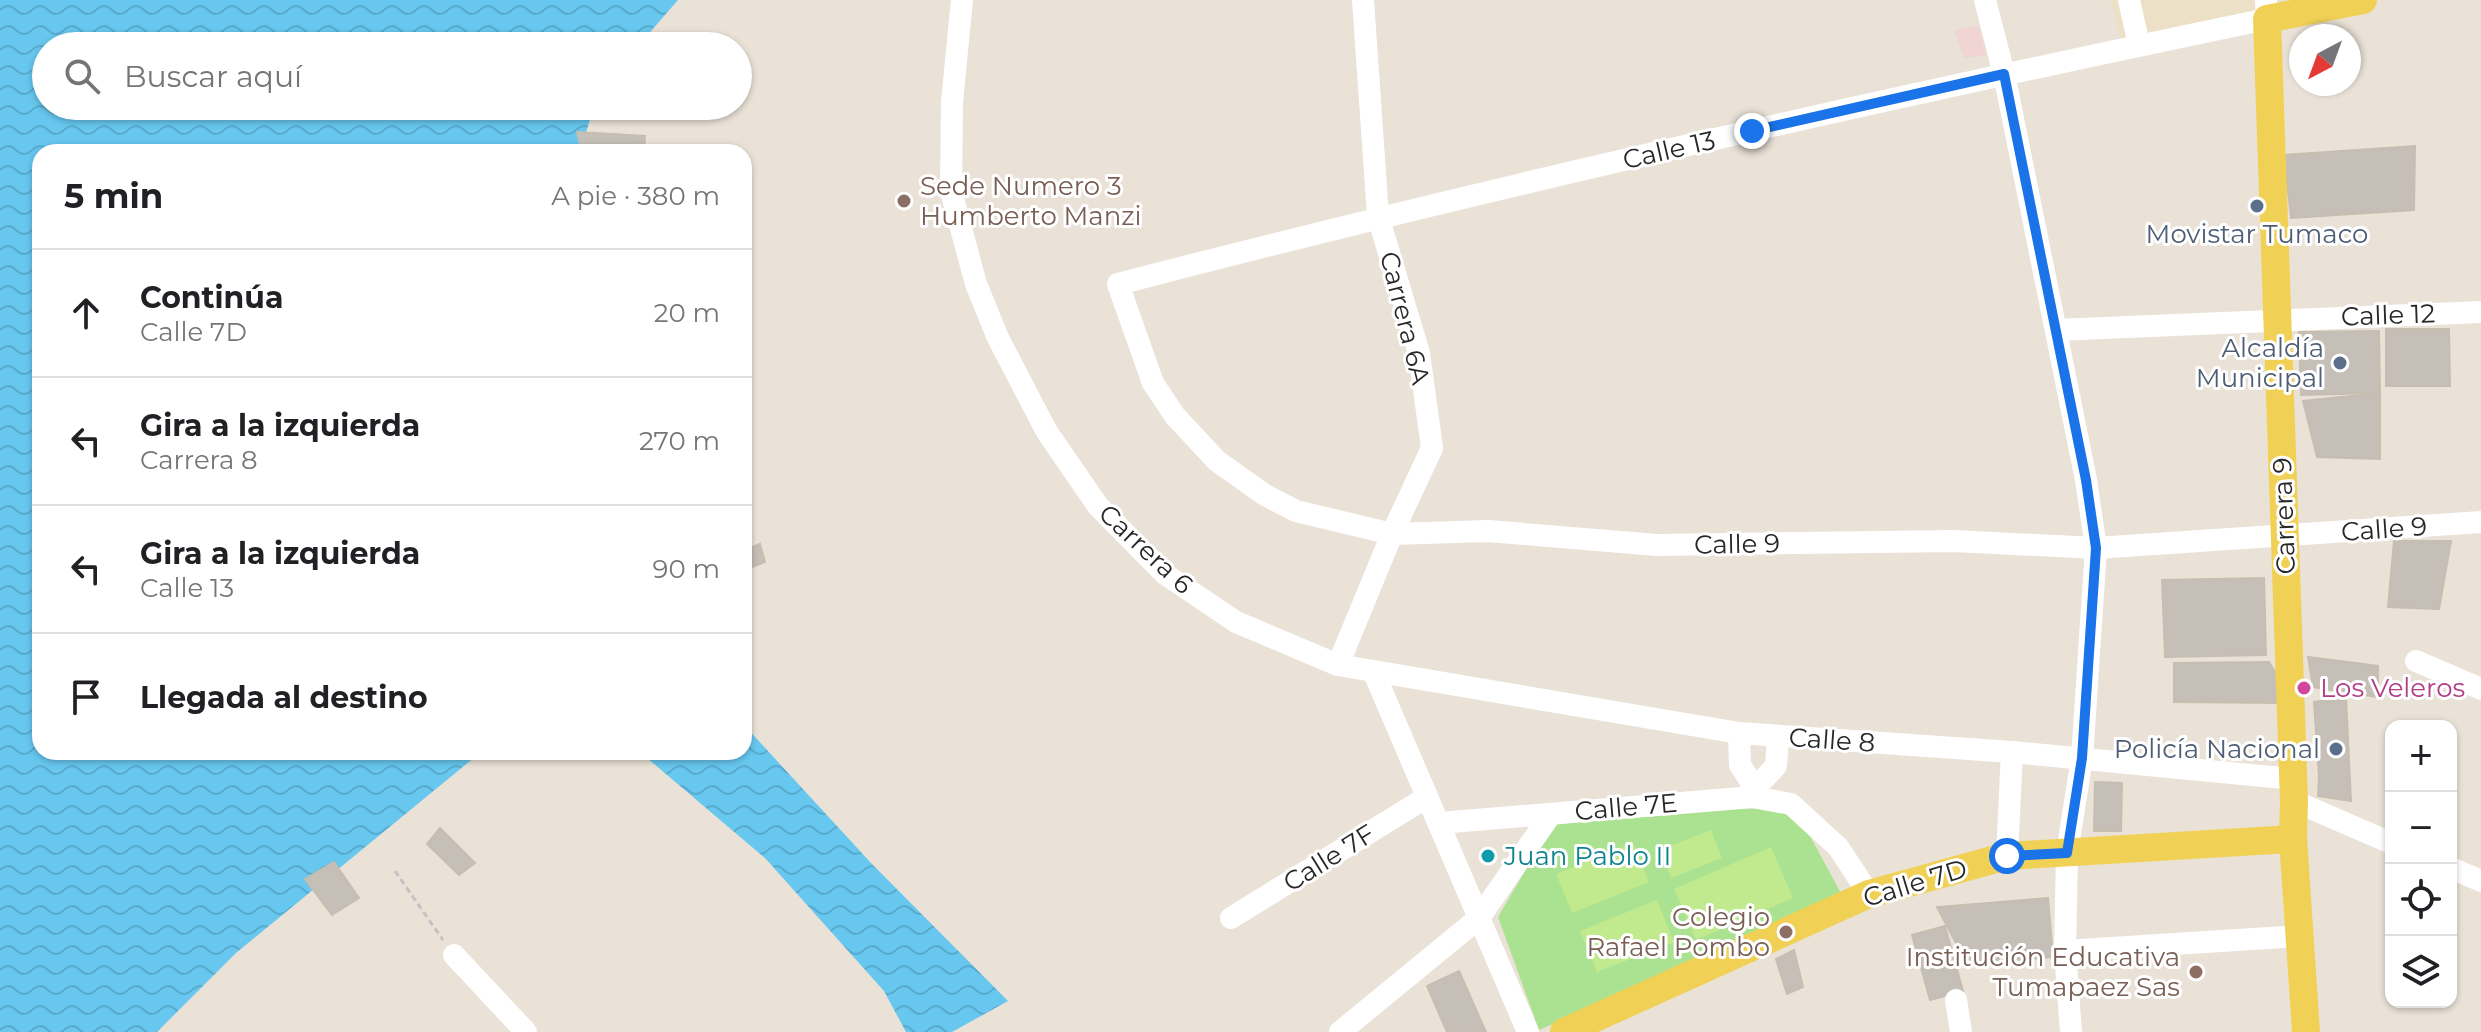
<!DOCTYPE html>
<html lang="es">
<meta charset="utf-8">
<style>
body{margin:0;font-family:Montserrat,sans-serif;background:#f6f6f6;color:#202124}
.controls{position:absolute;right:24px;bottom:24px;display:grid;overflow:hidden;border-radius:16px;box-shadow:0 2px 6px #0004}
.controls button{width:72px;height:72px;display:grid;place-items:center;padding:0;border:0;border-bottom:2px solid #e0e0e0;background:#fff;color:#202124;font:40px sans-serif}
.compass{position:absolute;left:2289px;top:24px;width:72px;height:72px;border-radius:50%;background:#fff;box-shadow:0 2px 6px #0004;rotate:221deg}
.stop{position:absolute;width:24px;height:24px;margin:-18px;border:6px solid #1a73e8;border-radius:50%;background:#fff}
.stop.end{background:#1a73e8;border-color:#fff;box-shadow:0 2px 8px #0008}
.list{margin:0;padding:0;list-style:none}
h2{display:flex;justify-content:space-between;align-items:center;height:104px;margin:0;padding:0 32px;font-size:34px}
h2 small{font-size:26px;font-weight:400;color:#757577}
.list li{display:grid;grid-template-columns:52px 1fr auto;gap:24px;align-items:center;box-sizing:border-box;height:128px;padding:0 32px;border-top:2px solid #e0e0e0}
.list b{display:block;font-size:30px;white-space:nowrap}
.list p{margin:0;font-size:26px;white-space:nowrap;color:#757577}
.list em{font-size:26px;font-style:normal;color:#757577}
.icon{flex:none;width:44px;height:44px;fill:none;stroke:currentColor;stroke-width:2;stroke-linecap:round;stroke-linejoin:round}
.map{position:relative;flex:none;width:2481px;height:1032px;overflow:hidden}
.search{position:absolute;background:#fff;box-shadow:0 2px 6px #0004;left:32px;top:32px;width:720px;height:88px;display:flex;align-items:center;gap:20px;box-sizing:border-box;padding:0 28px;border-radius:44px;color:#757577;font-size:30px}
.panel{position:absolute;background:#fff;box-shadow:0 2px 6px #0004;left:32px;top:144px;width:720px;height:616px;border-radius:24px}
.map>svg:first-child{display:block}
.education{fill:#ece1c6}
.medical{fill:#f1d4d4}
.park{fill:#abe292}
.pitch{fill:#c0ea8d}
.water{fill:url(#water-waves)}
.building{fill:#c5bfb7;stroke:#c5beb1;stroke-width:2}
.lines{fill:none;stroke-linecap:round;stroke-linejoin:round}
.path{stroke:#c3c3c3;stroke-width:3;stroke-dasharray:6 4;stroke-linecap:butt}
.minor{stroke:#fff;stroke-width:22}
.major{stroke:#f1d155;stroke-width:28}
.route{stroke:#1a73e8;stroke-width:10}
.education-dot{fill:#8d6e63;stroke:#fff;stroke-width:3}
.service-dot{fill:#5c6f8a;stroke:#fff;stroke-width:3}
.hotel-dot{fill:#d1479c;stroke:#fff;stroke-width:3}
.culture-dot{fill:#0f9aa8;stroke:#fff;stroke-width:3}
.labels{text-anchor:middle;stroke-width:6;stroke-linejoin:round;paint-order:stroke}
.street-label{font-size:26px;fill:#272727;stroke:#fff}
.education-label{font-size:26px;fill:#785e54;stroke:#fff;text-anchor:end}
.service-label{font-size:26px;fill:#4e5e75;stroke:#fff;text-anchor:end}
.hotel-label{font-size:26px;fill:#b23c85;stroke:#fff;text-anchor:start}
.culture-label{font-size:26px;fill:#0d838f;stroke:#fff;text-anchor:start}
</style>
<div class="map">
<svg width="2481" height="1032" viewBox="0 0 2481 1032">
<defs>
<pattern id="water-waves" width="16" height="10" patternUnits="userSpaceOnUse" patternTransform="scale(2)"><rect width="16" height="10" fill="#67c7ef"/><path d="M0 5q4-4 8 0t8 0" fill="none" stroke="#59abcd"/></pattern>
</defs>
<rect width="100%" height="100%" fill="#eae2d7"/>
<path class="education" d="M 2110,0 L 2254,0 L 2254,13 L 2121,39 Z"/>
<path class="medical" d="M 1979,25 L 1986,55 L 1964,58 L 1954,31 Z"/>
<path class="park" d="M 1725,807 L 1788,811 L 1803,823 L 1843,897 L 1539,1030 L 1498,917 L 1552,825 Z"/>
<g class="pitch">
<path d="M 1711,830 L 1722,858 L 1671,878 L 1660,850 Z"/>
<path d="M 1633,843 L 1649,882 L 1572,913 L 1556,874 Z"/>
<path d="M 1771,847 L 1793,898 L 1696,940 L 1674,889 Z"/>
<path d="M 1657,900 L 1674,942 L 1597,972 L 1580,931 Z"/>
</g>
<g class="water">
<path d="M 0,0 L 678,0 L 638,46 L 46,46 L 46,106 L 596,106 L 592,113 L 580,152 L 40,152 L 40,752 L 481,752 L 236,953 L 157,1032 L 0,1032 Z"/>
<path d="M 744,725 L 871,863 L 1008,1001 L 952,1032 L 906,1032 L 884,991 L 765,858 L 640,752 L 744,752 Z"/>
</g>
<g class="building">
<path d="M 577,132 L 645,136 L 644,152 L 582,152 Z"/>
<path d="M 2415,146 L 2414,210 L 2291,218 L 2284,155 Z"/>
<path d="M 2386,329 L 2449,329 L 2450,386 L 2386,386 Z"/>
<path d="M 2379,331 L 2380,393 L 2301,395 L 2299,332 Z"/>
<path d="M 2380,393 L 2380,459 L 2317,457 L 2303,401 Z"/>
<path d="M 2394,541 L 2451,541 L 2439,609 L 2388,607 Z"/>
<path d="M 760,544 L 765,562 L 744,570 L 744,551 Z"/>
<path d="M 2264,578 L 2266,655 L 2165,657 L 2162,580 Z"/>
<path d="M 2308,657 L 2378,666 L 2378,697 L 2313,687 Z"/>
<path d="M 2269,662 L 2279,679 L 2279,703 L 2174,702 L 2174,663 Z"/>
<path d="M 2346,698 L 2351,801 L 2318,796 L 2319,777 L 2314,702 Z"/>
<path d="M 2095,782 L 2122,783 L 2121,831 L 2094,831 Z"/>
<path d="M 440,828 L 475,863 L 459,875 L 427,844 Z"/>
<path d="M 334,862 L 359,898 L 332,915 L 305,879 Z"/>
<path d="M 2048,898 L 2053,957 L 1967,964 L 1937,907 Z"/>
<path d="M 1945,926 L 1963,991 L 1930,1000 L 1912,935 Z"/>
<path d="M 1794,950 L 1803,987 L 1787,994 L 1776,959 Z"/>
<path d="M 1459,971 L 1486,1032 L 1447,1032 L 1427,986 Z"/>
</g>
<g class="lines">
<path class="path" d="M 395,871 L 443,940"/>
<g class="minor">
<path d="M 962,0 L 952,102 L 951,191 L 976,284 L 998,338 L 1047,432 L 1098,506 L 1165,574 L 1236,622 L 1338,665 L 1739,733 L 2012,752 L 2293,779"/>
<path d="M 1985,0 L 2004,74 L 2086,480 L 2096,548 L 2082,758 L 2067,853 L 2065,951 L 2071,1032"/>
<path d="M 2129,0 L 2139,45"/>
<path d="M 2266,0 L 2267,19 C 1882,99 1499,185 1118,284 L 1153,383 L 1175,416 L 1217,461 L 1265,495 L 1296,511 L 1392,534 L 1488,531 L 1657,545 L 1954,541 L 2096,548 L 2481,522"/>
<path d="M 2056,330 L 2481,312"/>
<path d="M 2416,661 L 2481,689"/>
<path d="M 1338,665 L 1392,534 L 1432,448 L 1419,353 L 1378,216 L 1363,0"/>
<path d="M 1374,673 L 1528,1032"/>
<path d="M 1739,733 L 1740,765 L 1755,788"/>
<path d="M 1753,797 L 1755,788 L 1776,766 L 1778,736"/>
<path d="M 2294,801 L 2391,843"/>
<path d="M 1439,823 L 1753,797 L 1791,804 L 1838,847 L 1869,894"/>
<path d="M 2007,856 L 2012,752"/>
<path d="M 2451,868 L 2481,881"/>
<path d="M 1231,918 L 1427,797"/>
<path d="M 2065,951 L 2299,936"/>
<path d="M 454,955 L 526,1032"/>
<path d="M 1956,1000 L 1961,1032"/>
<path d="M 1340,1032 L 1479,918 L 1551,814"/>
</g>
<g class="major">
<path d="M 1564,1032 L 1869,894 L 2007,856 L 2293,839"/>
<path d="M 2306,1032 L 2293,839 L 2294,801 L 2267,19 L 2363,0"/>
</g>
</g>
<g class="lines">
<path class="route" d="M 1752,131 L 2004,74 L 2086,480 L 2096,548 L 2082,758 L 2067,853 L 2007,856"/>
</g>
<g class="education-dot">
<circle cx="904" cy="201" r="8"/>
<circle cx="1786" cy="932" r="8"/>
<circle cx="2196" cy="972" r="8"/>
</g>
<g class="service-dot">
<circle cx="2257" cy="206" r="8"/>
<circle cx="2340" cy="363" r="8"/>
<circle cx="2336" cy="749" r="8"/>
</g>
<circle class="hotel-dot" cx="2304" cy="688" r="8"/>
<circle class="culture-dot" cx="1488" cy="856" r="8"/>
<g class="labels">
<g class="street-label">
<text transform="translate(1669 150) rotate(-13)" y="9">Calle 13</text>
<text transform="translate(2388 315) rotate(-2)" y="9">Calle 12</text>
<text transform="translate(1405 318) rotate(76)" y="9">Carrera 6A</text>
<text transform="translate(2284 516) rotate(-92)" y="9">Carrera 9</text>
<text transform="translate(2384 529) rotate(-4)" y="9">Calle 9</text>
<text transform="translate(1737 544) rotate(-1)" y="9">Calle 9</text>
<text transform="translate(1146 549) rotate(43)" y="9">Carrera 6</text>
<text transform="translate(1832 740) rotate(4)" y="9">Calle 8</text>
<text transform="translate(1626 807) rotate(-5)" y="9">Calle 7E</text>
<text transform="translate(1329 858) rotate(-32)" y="9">Calle 7F</text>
<text transform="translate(1915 883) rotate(-17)" y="9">Calle 7D</text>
</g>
<g class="education-label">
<text x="920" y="195" text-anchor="start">Sede Numero 3<tspan x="920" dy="30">Humberto Manzi</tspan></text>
<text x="1770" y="926">Colegio<tspan x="1770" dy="30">Rafael Pombo</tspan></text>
<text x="2180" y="966">Institución Educativa<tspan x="2180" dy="30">Tumapaez Sas</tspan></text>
</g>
<g class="service-label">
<text x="2257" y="243" text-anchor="middle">Movistar Tumaco</text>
<text x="2324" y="357">Alcaldía<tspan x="2324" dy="30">Municipal</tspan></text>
<text x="2320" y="758">Policía Nacional</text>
</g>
<g class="hotel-label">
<text x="2320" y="697">Los Veleros</text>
</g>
<g class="culture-label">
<text x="1504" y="865">Juan Pablo II</text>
</g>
</g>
</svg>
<div class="controls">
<button>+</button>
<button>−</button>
<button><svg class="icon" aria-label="locate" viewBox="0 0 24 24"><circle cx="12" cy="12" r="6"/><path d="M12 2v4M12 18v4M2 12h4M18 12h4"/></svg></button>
<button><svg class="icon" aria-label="layers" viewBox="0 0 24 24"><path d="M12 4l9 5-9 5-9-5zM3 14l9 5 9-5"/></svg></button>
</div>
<svg class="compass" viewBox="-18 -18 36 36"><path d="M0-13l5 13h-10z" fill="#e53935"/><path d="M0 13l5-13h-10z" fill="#757577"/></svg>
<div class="stop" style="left:2007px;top:856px"></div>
<div class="stop end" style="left:1752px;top:131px"></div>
<div class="search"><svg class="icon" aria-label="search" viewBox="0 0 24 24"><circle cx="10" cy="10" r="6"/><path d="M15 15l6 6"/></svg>Buscar aquí</div>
<section class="panel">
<h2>5 min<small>A pie · 380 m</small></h2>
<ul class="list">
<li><svg class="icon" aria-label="ahead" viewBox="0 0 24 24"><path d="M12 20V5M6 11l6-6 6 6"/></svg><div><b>Continúa</b><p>Calle 7D</p></div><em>20 m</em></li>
<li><svg class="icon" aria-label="left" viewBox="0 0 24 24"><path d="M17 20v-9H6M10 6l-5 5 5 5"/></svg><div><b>Gira a la izquierda</b><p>Carrera 8</p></div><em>270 m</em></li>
<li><svg class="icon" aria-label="left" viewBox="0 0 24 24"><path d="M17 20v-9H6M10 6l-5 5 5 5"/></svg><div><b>Gira a la izquierda</b><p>Calle 13</p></div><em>90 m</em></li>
<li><svg class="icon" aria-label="arrive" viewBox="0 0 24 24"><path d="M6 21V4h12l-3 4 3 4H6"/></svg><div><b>Llegada al destino</b></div></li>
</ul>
</section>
</div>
